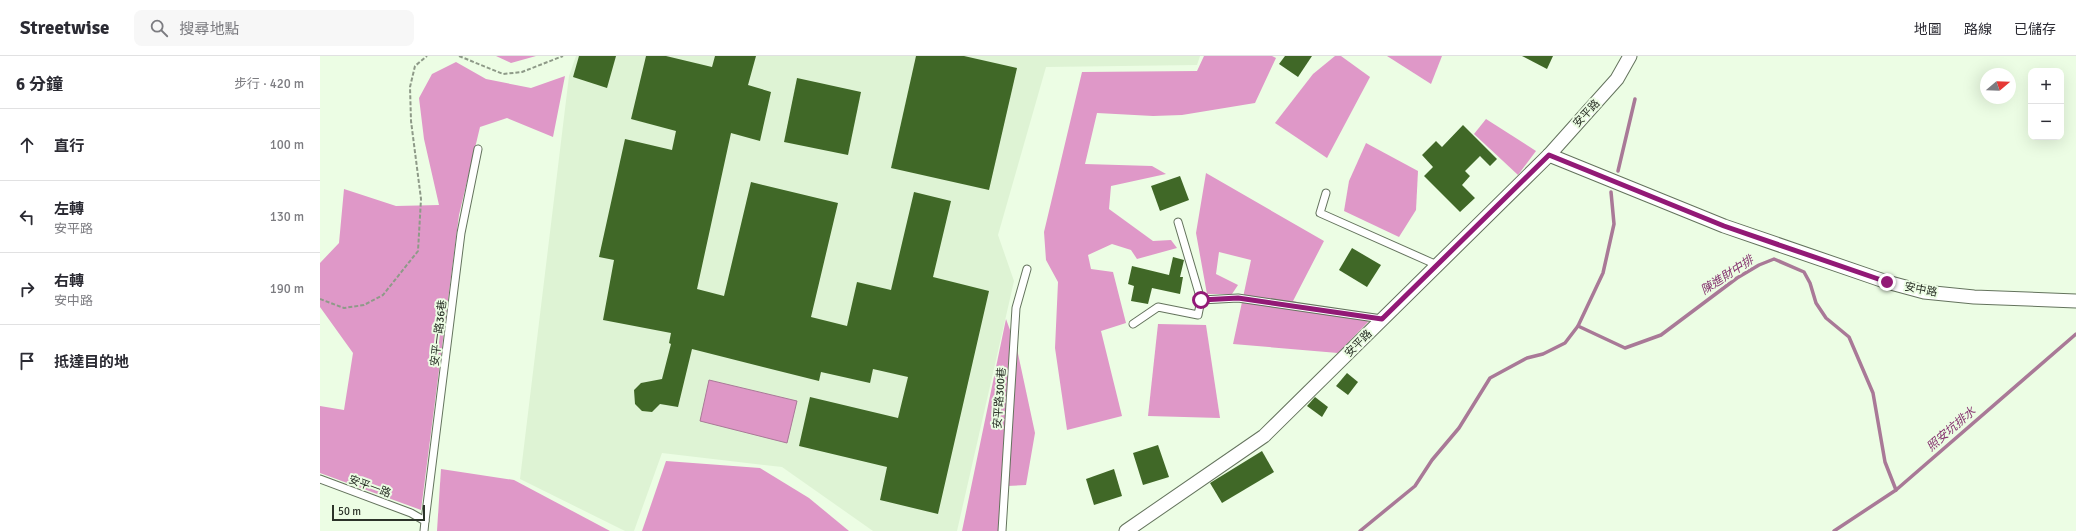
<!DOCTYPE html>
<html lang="zh-TW">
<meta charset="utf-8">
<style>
body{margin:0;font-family:Signika,"Noto Sans TC",sans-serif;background:#f7f7f7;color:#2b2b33}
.controls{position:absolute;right:12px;top:12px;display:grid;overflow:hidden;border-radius:8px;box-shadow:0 4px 16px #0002}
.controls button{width:36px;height:36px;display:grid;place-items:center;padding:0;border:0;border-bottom:1px solid #e1e1e2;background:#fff;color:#2b2b33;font:20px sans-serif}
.compass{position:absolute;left:1660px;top:12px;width:36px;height:36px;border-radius:50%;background:#fff;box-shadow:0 4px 16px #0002;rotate:71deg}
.scale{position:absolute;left:12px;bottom:10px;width:93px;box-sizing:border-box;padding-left:4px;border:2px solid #2c3329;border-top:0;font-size:11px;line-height:14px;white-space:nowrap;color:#2c3329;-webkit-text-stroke:3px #ecfde4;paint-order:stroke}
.stop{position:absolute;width:12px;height:12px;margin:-9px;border:3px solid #921976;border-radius:50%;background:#fff}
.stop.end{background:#921976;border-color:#fff;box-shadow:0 1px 4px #0008}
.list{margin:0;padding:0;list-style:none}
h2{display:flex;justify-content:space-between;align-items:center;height:52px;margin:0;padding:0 16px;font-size:17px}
h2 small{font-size:13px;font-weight:400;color:#7c7c81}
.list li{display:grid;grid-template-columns:26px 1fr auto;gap:12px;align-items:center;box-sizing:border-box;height:72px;padding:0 16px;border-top:1px solid #e1e1e2}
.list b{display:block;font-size:15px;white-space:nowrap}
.list p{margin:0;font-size:13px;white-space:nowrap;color:#7c7c81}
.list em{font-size:13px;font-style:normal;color:#7c7c81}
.icon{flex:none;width:22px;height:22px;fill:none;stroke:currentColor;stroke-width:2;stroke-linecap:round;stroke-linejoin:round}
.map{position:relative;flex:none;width:1756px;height:475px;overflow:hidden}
header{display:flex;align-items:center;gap:24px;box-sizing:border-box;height:56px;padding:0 20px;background:#fff;border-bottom:1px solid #e1e1e2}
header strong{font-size:19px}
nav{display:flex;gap:22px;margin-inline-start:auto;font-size:14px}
.search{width:280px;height:36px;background:#f7f7f7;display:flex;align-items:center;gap:10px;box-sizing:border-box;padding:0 14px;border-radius:8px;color:#7c7c81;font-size:15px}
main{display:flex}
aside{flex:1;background:#fff}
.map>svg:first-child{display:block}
.built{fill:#def3d4}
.forest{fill:#df98c8}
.water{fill:#de97c6;stroke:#a97997}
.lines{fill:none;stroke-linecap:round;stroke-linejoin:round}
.stream{stroke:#a97997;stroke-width:3.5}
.building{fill:#406827}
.lane-casing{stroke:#64735d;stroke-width:9}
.street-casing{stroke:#64735d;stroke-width:15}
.path{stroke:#8e9a88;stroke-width:2;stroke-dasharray:4 2;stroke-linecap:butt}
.lane{stroke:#fff;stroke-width:7}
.street{stroke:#fff;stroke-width:13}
.route{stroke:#921976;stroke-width:5}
.labels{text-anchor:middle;stroke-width:4;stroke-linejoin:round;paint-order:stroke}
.street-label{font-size:11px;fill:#2c3329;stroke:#ecfde4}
.water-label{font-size:12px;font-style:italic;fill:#863470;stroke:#ecfde4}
</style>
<header>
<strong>Streetwise</strong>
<div class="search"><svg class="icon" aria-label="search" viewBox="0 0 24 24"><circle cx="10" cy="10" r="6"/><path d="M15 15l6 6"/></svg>搜尋地點</div>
<nav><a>地圖</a><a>路線</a><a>已儲存</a></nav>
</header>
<main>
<aside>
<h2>6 分鐘<small>步行 · 420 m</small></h2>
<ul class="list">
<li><svg class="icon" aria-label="ahead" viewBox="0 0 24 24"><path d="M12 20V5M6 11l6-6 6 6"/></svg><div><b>直行</b></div><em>100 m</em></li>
<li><svg class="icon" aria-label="left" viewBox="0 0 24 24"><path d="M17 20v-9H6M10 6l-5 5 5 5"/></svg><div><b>左轉</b><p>安平路</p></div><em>130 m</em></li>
<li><svg class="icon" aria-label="right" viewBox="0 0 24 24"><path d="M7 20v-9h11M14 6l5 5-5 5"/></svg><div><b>右轉</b><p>安中路</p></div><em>190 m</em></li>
<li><svg class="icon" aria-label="arrive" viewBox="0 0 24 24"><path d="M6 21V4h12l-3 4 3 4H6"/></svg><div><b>抵達目的地</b></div></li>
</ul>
</aside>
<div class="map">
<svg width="1756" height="475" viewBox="0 0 1756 475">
<rect width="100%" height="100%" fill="#ecfde4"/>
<path class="built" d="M 256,0 L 880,0 L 877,9 L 726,11 L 678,179 L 694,225 L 637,475 L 553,475 L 462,411 L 342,397 L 314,475 L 305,475 L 200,423 L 249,20 Z"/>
<g class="forest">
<path d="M 176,0 L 216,0 L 191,7 Z"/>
<path d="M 884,0 L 952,0 L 956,2 L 935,47 L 862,59 L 833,60 L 777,57 L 765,108 L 832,110 L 846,118 L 791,130 L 789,153 L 833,185 L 851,184 L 857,192 L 817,203 L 811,194 L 792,188 L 768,199 L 771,213 L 793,216 L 806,267 L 781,275 L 802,360 L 747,374 L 735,292 L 738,226 L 726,204 L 724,176 L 762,16 L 877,15 Z"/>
<path d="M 1015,0 L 1021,0 L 1050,21 L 1007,102 L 955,67 L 993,18 Z"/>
<path d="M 1067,0 L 1122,0 L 1111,28 Z"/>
<path d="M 136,6 L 166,23 L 211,32 L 245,20 L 233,81 L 187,62 L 160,71 L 139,159 L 101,454 L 0,417 L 0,350 L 24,354 L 33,297 L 0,251 L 0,207 L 19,187 L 24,133 L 76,150 L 119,149 L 104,83 L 99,42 L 112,18 Z"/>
<path d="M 1166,63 L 1216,95 L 1198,119 L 1154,78 Z"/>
<path d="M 1046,87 L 1098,115 L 1096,154 L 1079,181 L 1024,155 L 1029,125 Z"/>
<path d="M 886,117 L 1004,185 L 973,245 L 1049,265 L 1018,297 L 913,288 L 931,204 L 899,196 L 896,218 L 918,229 L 912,238 L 887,238 L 876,177 Z"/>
<path d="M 686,263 L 697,293 L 715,377 L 706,429 L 687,430 L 683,475 L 642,475 Z"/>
<path d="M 838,268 L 886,269 L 900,362 L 828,360 Z"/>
<path d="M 346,405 L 440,412 L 489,442 L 529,475 L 322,475 Z"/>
<path d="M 121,413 L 194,424 L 290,475 L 117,475 Z"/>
</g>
<path class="water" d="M 389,324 L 477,345 L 467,387 L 380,365 Z"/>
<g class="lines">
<g class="stream">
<path d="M 1298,115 L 1315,43"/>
<path d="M 1258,270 L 1305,292 L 1341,279 L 1417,222 L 1439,209 L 1454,203 L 1484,216 L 1490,227 L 1496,247 L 1506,262 L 1529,281 L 1553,337 L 1565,406 L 1576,434"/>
<path d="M 1040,475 L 1095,430 L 1112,404 L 1139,372 L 1170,322 L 1207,302 L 1223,298 L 1245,287 L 1258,270 L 1283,217 L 1294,168 L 1291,136"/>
<path d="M 1514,475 L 1576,434 L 1756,278"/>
</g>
</g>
<g class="building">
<path d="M 259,0 L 296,0 L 287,32 L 253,21 Z"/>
<path d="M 326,0 L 346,0 L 392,11 L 395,0 L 436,0 L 428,29 L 451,36 L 440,85 L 411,77 L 377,233 L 404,240 L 431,126 L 518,147 L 491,261 L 527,270 L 537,226 L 571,234 L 594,136 L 631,145 L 613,221 L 669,235 L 618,458 L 560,444 L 567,411 L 479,390 L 490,341 L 578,362 L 588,321 L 553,313 L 550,327 L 501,316 L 499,325 L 372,293 L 358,351 L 340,348 L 332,356 L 322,355 L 315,348 L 314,334 L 321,327 L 342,323 L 351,288 L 349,287 L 351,277 L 283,264 L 294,204 L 279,201 L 305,83 L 352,94 L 356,75 L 311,63 Z"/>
<path d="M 596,0 L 644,0 L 697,12 L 669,134 L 571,112 Z"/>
<path d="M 965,0 L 992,0 L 978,21 L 959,8 Z"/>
<path d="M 1202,0 L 1233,0 L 1227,13 Z"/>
<path d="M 477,22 L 541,36 L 528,99 L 464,86 Z"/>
<path d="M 1143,69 L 1177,103 L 1170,110 L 1160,100 L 1145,115 L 1150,120 L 1142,129 L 1155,142 L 1140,156 L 1104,120 L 1113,111 L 1102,99 L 1116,85 L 1122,91 Z"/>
<path d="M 860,120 L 869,144 L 840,155 L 831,130 Z"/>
<path d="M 1032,192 L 1061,209 L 1047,231 L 1019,214 Z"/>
<path d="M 853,201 L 864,204 L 860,221 L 863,221 L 860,238 L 832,232 L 828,248 L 811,245 L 814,230 L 808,228 L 812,210 L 849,219 Z"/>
<path d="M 1027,317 L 1038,326 L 1028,339 L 1016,330 Z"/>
<path d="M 995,341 L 1008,351 L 1002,361 L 987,350 Z"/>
<path d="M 838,389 L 849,421 L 823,429 L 813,397 Z"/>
<path d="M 942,395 L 954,416 L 902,447 L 890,427 Z"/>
<path d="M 794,413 L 802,440 L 774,449 L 766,423 Z"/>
</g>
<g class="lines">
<defs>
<g id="lane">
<path d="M 1006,137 L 1000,157 L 1117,209"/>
<path d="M 858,166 L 881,244 L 918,242 L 1062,263"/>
<path d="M 813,268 L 838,251 L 878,259 L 881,244"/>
<path d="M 0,423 L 91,457 L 105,465 L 104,475"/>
<path d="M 105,465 L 141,177 L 158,93"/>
<path d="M 682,475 L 696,252 L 707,213"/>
</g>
<g id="street">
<path d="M 1229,99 L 1404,170 L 1567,226 L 1604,236 L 1654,241 L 1756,245"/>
<path d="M 806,475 L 944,380 L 1229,99 L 1297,23 L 1310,0"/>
</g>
</defs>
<use href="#lane" class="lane-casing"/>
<use href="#street" class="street-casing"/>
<g class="path">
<path d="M 139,0 L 183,18 L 202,16 L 243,0"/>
<path d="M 0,243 L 24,252 L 44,249 L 63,239 L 98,195 L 101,143 L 91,65 L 90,31 L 95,10 L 107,0"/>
</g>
<use href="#lane" class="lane"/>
<use href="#street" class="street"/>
</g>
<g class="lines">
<path class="route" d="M 881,244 L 918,242 L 1062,263 L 1229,99 L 1404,170 L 1567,226"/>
</g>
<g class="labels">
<g class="street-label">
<text transform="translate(1266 57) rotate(-47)" y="4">安平路</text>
<text transform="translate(1601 233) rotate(11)" y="4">安中路</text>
<text transform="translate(118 277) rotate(-83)" y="4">安平一路36巷</text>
<text transform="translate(1038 287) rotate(-45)" y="4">安平路</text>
<text transform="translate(679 342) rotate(-86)" y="4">安平路300巷</text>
<text transform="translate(50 430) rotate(20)" y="4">安平一路</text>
</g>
<g class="water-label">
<text transform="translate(1407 219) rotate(-33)" y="4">陳進財中排</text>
<text transform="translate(1631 373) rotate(-41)" y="4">照安坑排水</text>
</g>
</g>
</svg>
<div class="controls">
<button>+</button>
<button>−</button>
</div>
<svg class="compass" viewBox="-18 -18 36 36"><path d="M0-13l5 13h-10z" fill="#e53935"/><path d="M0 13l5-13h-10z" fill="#7c7c81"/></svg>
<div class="scale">50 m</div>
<div class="stop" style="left:881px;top:244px"></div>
<div class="stop end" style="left:1567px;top:226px"></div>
</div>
</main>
